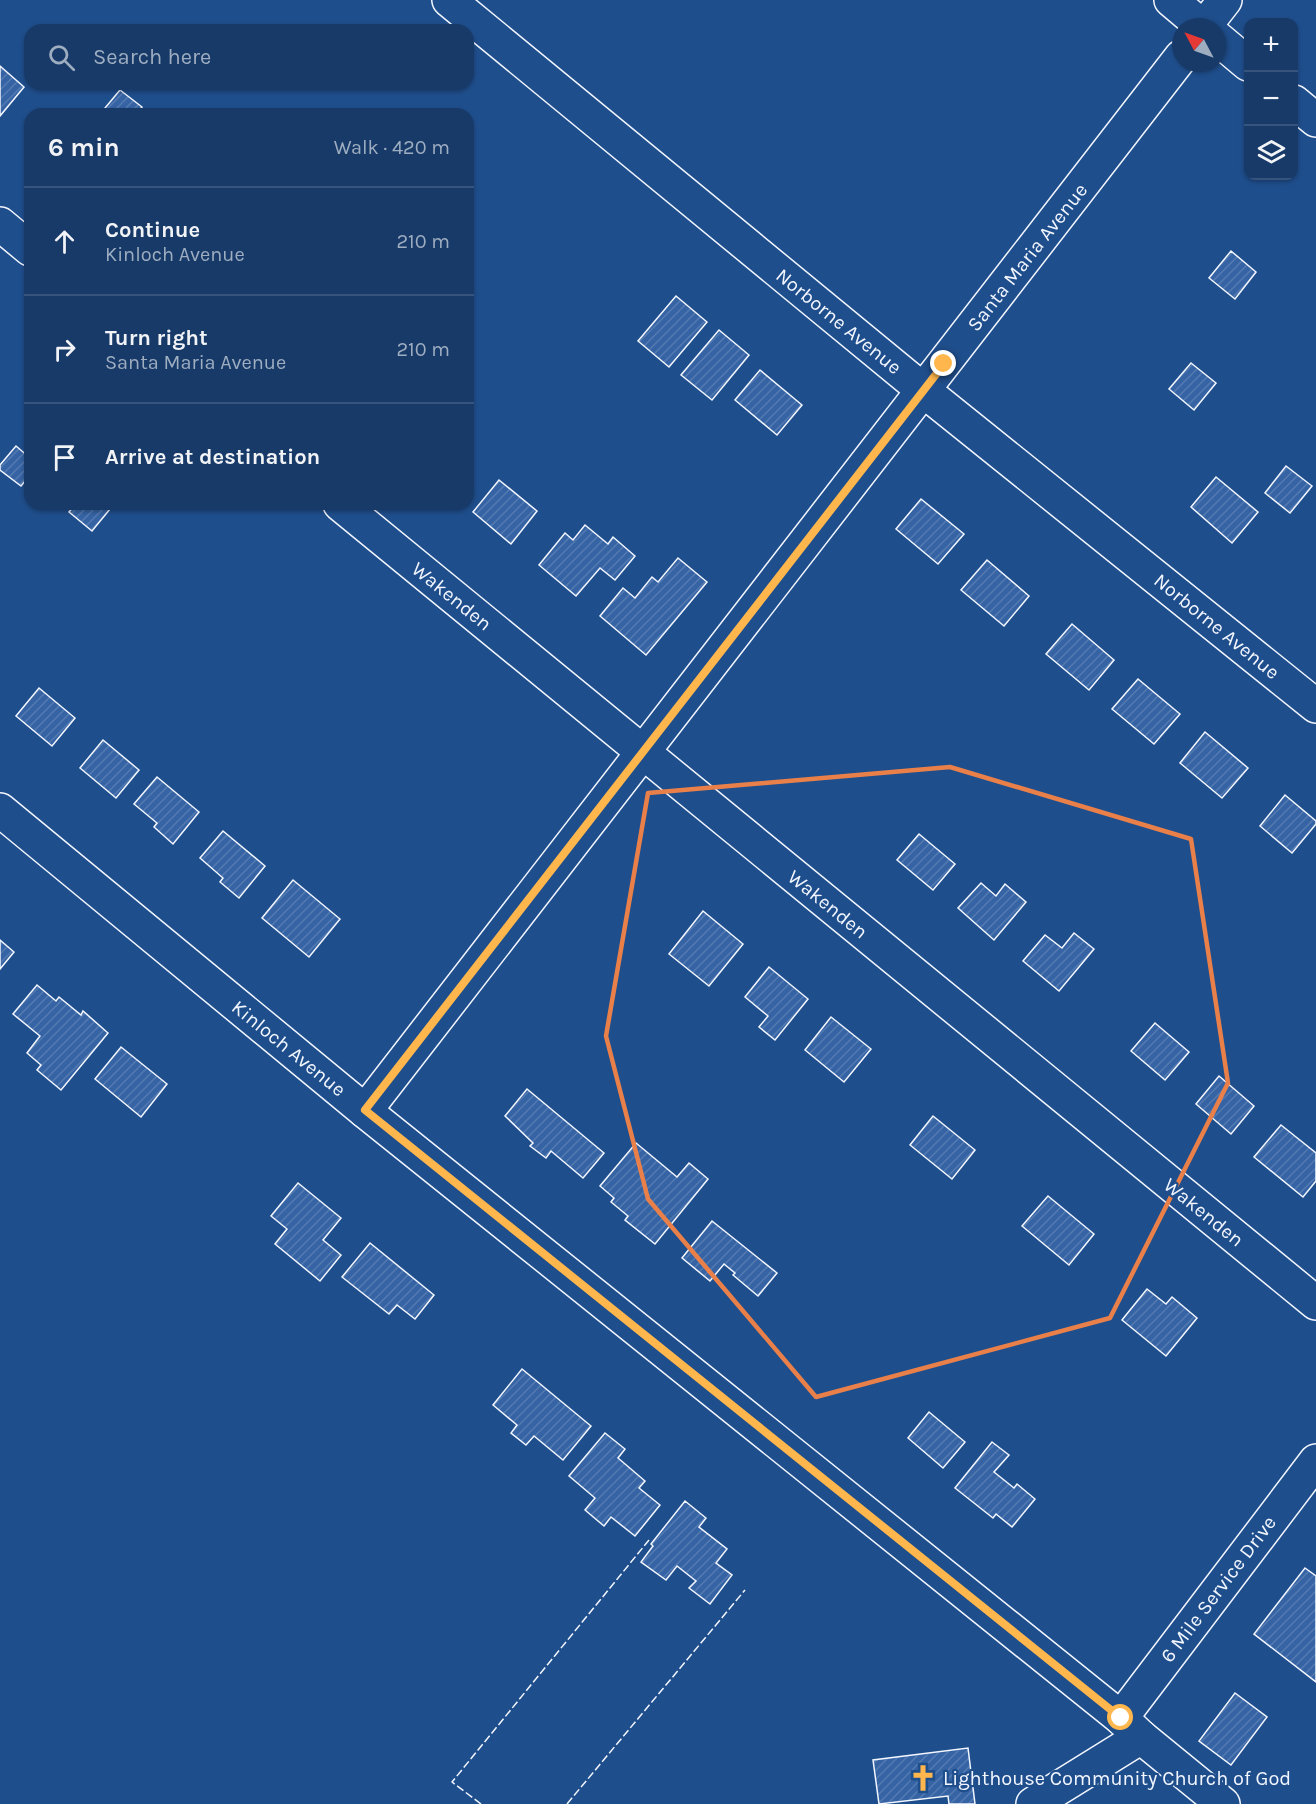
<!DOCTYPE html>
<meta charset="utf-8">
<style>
body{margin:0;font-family:Karla,sans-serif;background:#244571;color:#f1f3f6}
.controls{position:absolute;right:18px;top:18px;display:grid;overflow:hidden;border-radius:12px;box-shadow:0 2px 4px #0004}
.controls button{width:54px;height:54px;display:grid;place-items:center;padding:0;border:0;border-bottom:2px solid #36547d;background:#173a69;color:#f1f3f6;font:30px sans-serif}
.compass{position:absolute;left:1172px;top:18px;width:54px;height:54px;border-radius:50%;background:#173a69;box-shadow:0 2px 4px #0004;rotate:311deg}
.stop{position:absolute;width:18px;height:18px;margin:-14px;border:4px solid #ffb74d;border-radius:50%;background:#fff}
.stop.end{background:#ffb74d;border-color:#fff;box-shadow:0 2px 6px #0008}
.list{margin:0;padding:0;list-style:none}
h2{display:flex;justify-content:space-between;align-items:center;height:78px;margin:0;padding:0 24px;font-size:26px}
h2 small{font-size:20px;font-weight:400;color:#9eadc0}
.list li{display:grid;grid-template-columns:39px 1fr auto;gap:18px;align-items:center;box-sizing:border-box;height:108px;padding:0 24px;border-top:2px solid #36547d}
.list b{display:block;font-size:22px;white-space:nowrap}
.list p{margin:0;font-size:20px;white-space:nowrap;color:#9eadc0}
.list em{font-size:20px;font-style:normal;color:#9eadc0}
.icon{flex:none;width:33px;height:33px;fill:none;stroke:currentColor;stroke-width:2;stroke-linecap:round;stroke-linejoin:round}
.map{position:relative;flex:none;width:1316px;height:1804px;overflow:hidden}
.search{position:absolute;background:#173a69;box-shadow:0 2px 4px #0004;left:24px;top:24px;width:450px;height:66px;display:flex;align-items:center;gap:15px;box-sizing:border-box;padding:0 21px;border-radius:18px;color:#9eadc0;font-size:22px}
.panel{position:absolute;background:#173a69;box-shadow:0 2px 4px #0004;left:24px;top:108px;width:450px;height:402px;border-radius:18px}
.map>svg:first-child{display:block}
.building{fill:url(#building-hatch);stroke:#f2f6ff;stroke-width:1.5}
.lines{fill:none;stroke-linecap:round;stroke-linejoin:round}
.minor-casing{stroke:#f2f6ff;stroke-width:36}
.minor{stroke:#1f4e8c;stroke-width:33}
.fence{stroke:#f2f6ff;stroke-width:1.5;stroke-dasharray:8 3;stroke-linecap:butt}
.route{stroke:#ffb74d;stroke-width:8}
.marked{fill:none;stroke:#ea8049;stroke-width:4.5;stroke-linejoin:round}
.labels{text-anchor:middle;stroke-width:4.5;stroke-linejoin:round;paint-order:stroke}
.street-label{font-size:20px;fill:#f2f6ff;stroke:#1f4e8c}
.poi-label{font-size:20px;fill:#f2f6ff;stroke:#1f4e8c;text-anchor:start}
</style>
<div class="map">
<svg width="1316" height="1804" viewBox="0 0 1316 1804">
<defs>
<pattern id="building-hatch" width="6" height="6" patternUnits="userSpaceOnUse" patternTransform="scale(1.5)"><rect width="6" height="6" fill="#3563a3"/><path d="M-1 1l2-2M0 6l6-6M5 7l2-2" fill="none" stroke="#537ab1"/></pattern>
</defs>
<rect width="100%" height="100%" fill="#1f4e8c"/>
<g class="building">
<path d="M 0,66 L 24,87 L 0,116 Z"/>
<path d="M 120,90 L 142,107 L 136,114 L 100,114 Z"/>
<path d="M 1231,251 L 1256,272 L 1235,299 L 1209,278 Z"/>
<path d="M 676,296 L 707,322 L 669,367 L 638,341 Z"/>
<path d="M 719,330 L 749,355 L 712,400 L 681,375 Z"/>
<path d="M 1191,363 L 1216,383 L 1194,410 L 1169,389 Z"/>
<path d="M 760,370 L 802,405 L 777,435 L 735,400 Z"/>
<path d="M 16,446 L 30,458 L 30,475 L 21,486 L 0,470 L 0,465 Z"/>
<path d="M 1286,466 L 1312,486 L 1290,513 L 1265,493 Z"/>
<path d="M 1216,477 L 1258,512 L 1232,543 L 1191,507 Z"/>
<path d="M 499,480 L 537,511 L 511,544 L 473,512 Z"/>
<path d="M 921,499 L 964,534 L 938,564 L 896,529 Z"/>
<path d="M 76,504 L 104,504 L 110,509 L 92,531 L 69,512 Z"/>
<path d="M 585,525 L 608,544 L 613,537 L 635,556 L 615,580 L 600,568 L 576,596 L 539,565 L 565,533 L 573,540 Z"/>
<path d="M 678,558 L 707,582 L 646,655 L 600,616 L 623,588 L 635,598 L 652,577 L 658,582 Z"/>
<path d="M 987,560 L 1029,596 L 1004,626 L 961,590 Z"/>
<path d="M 1072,624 L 1114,660 L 1089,690 L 1046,654 Z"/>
<path d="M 1138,679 L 1180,714 L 1154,744 L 1112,709 Z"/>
<path d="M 39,688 L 75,718 L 52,746 L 16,716 Z"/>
<path d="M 1205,732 L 1248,768 L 1222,798 L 1180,763 Z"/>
<path d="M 103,740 L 139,770 L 116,798 L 80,768 Z"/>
<path d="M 157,777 L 199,812 L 173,844 L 154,827 L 157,823 L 134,804 Z"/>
<path d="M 1285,795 L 1316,821 L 1316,824 L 1292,853 L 1260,826 Z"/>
<path d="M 223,831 L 265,866 L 239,898 L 220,882 L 223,878 L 200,858 Z"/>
<path d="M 919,834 L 955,864 L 933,890 L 897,860 Z"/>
<path d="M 293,880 L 340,919 L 309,957 L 262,918 Z"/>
<path d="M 981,883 L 996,896 L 1005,884 L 1026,902 L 994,940 L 958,908 Z"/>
<path d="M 703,911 L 743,944 L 709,986 L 669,954 Z"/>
<path d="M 1074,933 L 1094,949 L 1059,991 L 1023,961 L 1045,935 L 1062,948 Z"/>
<path d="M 0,940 L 14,952 L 0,969 Z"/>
<path d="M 769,967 L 808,999 L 775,1040 L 759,1027 L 768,1016 L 745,997 Z"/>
<path d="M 37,985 L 56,1001 L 59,997 L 81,1015 L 83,1011 L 108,1033 L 61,1090 L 37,1070 L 41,1065 L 27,1053 L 40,1036 L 13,1014 Z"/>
<path d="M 831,1017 L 871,1049 L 844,1082 L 805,1050 Z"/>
<path d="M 1155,1023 L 1189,1052 L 1165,1080 L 1131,1051 Z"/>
<path d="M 121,1047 L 167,1084 L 141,1117 L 95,1079 Z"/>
<path d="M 1219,1076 L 1254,1106 L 1231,1134 L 1196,1104 Z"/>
<path d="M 527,1089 L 604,1153 L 583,1178 L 551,1151 L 546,1158 L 530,1146 L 533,1143 L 505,1116 Z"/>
<path d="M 933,1116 L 975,1150 L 952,1179 L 910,1145 Z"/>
<path d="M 1281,1125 L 1316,1153 L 1316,1181 L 1303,1197 L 1254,1157 Z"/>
<path d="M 636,1143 L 677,1177 L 689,1163 L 708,1179 L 655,1244 L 625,1220 L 628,1216 L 611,1202 L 614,1198 L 600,1186 Z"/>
<path d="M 298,1183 L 341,1218 L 323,1240 L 341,1255 L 320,1281 L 275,1244 L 287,1229 L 271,1216 Z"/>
<path d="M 1048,1196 L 1094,1234 L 1069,1265 L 1022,1226 Z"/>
<path d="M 712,1221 L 777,1273 L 758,1296 L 733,1275 L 735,1273 L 724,1264 L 710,1281 L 682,1258 Z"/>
<path d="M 370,1243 L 434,1295 L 415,1319 L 397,1305 L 389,1314 L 342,1277 Z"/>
<path d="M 1147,1289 L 1166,1304 L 1172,1297 L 1197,1318 L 1166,1356 L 1122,1320 Z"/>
<path d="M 522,1369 L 591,1426 L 563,1460 L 534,1436 L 526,1445 L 511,1433 L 517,1425 L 493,1405 Z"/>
<path d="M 929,1412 L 965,1442 L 943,1468 L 908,1438 Z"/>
<path d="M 605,1433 L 625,1449 L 618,1458 L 645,1481 L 639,1488 L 660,1505 L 635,1536 L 611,1517 L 604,1526 L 585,1510 L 595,1498 L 569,1476 Z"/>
<path d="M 992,1442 L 1009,1455 L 994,1472 L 1014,1488 L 1017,1484 L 1035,1499 L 1012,1527 L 996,1514 L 993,1518 L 955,1488 Z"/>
<path d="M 685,1501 L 706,1518 L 699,1527 L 727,1549 L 716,1563 L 732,1575 L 710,1604 L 689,1588 L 696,1581 L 677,1566 L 666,1580 L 641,1562 L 653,1546 L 651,1544 Z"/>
<path d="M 1305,1568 L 1316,1576 L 1316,1682 L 1254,1634 Z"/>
<path d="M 1235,1693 L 1267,1717 L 1231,1765 L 1199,1741 Z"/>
<path d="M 968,1748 L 975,1804 L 949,1804 L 948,1796 L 879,1804 L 873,1760 Z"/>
</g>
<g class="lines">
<defs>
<g id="minor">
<path d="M 449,0 L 923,390 L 1316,706"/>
<path d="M 1171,0 L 1203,27"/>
<path d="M 1204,27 L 1225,0"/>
<path d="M 1217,38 L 1248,64"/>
<path d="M 1294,102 L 1316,120"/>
<path d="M 0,224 L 30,249"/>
<path d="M 340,504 L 1316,1303"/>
<path d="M 0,810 L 365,1111 L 1121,1718 L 1141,1737 L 1223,1804"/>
<path d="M 365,1111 L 1181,57"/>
<path d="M 1121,1718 L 1316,1461"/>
<path d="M 1033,1804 L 1141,1737"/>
</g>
</defs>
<use href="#minor" class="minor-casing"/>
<use href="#minor" class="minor"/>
<g class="fence">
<path d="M 481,1804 L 452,1782 L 649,1540"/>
<path d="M 567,1804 L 745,1590"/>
</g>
</g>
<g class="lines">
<path class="route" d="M 944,364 L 365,1110 L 1121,1718"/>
</g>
<path class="marked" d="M 950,767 L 1191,839 L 1228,1083 L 1110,1318 L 816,1397 L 648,1199 L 606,1036 L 648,793 Z"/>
<defs>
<symbol id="church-bare" viewBox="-9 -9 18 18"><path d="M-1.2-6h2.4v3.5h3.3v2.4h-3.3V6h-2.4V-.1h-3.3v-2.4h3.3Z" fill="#ffb74d" stroke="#1f4e8c" stroke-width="2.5" paint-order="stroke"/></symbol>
</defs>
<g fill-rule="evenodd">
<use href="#church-bare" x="904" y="1759" width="38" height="38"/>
</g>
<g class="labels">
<g class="street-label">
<text transform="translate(1027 257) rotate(-52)" y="7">Santa Maria Avenue</text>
<text transform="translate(839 321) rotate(39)" y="7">Norborne Avenue</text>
<text transform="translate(452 596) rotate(39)" y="7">Wakenden</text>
<text transform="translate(1217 626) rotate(39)" y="7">Norborne Avenue</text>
<text transform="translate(828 904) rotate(39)" y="7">Wakenden</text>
<text transform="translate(289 1048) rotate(39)" y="7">Kinloch Avenue</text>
<text transform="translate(1204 1212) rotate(39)" y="7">Wakenden</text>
<text transform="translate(1218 1589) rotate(-53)" y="7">6 Mile Service Drive</text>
</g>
<g class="poi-label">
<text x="943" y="1785">Lighthouse Community Church of God</text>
</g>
</g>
</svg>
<div class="controls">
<button>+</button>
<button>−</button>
<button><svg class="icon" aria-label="layers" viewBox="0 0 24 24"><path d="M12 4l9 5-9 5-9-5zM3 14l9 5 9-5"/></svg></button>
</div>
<svg class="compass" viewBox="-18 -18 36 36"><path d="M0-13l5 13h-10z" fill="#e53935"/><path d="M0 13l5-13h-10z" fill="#9eadc0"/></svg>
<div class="stop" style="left:1121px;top:1718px"></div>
<div class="stop end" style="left:944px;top:364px"></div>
<div class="search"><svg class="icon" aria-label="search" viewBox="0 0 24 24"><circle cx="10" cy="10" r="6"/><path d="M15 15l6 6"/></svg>Search here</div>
<section class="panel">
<h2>6 min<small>Walk · 420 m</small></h2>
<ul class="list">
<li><svg class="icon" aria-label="ahead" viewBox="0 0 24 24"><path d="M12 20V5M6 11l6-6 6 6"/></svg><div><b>Continue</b><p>Kinloch Avenue</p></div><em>210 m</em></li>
<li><svg class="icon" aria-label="right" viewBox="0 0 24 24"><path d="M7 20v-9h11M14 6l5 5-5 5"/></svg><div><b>Turn right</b><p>Santa Maria Avenue</p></div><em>210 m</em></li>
<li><svg class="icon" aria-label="arrive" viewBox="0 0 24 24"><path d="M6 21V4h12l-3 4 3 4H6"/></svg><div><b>Arrive at destination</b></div></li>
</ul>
</section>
</div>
